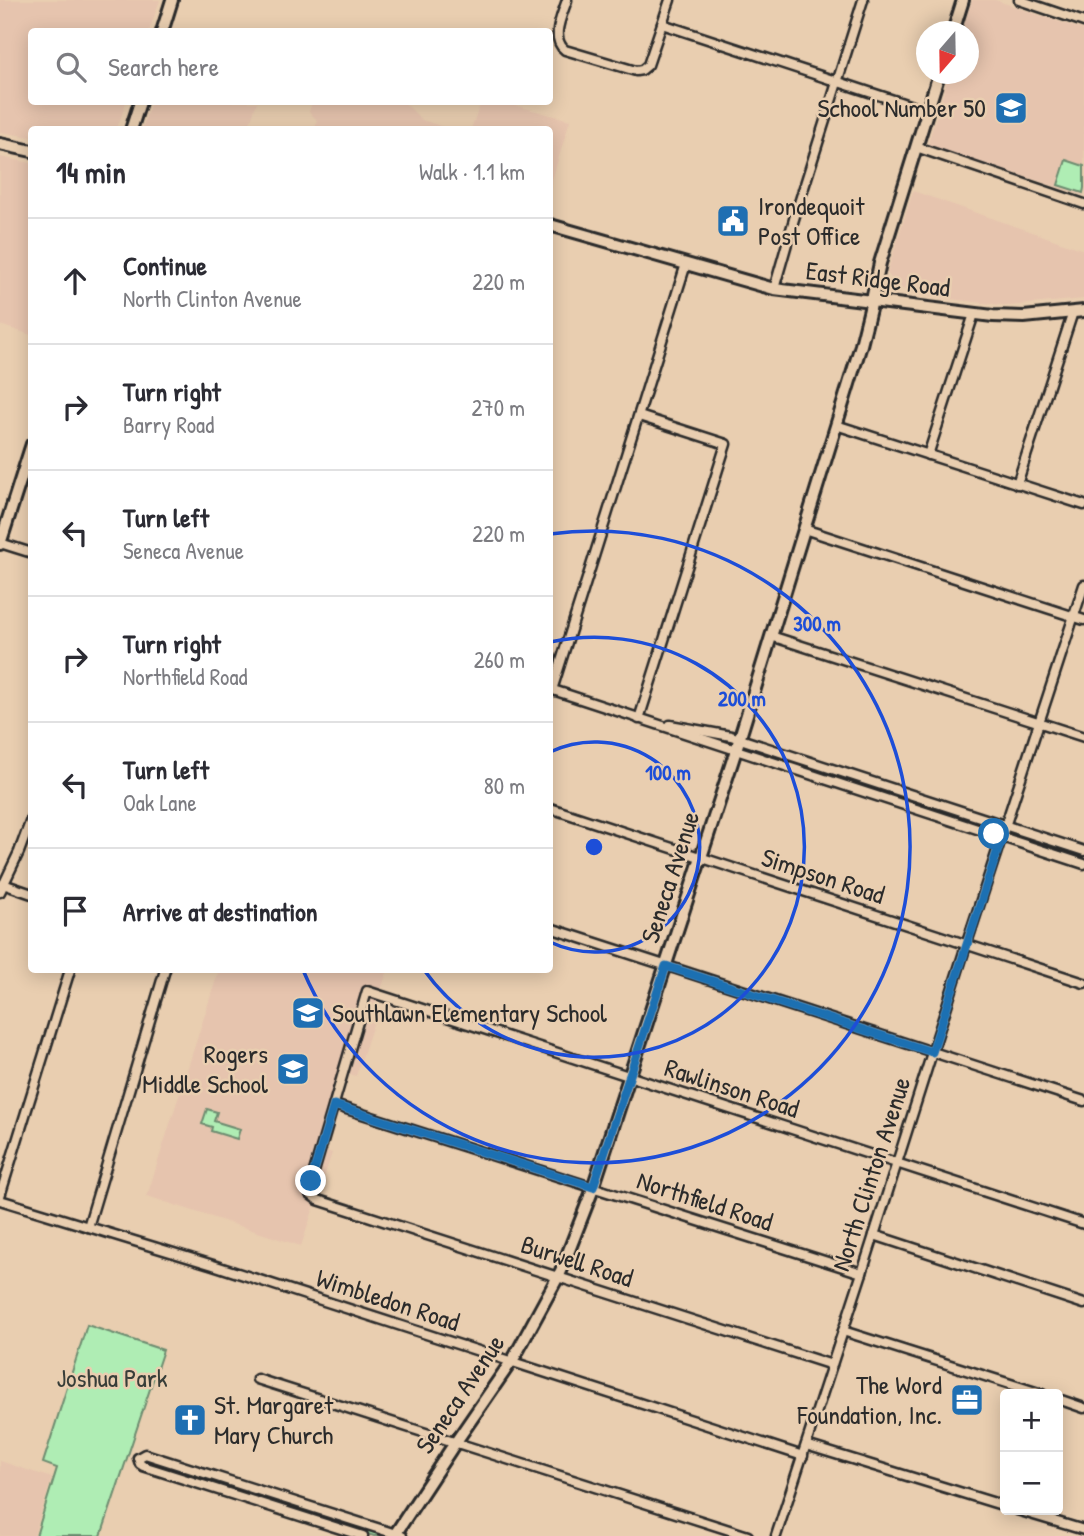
<!DOCTYPE html>
<meta charset="utf-8">
<style>
body{margin:0;font-family:"Patrick Hand",sans-serif;background:#f7f7f7;color:#2b2b33}
.controls{position:absolute;right:21px;bottom:21px;display:grid;overflow:hidden;border-radius:7px;box-shadow:0 4px 18px #0003}
.controls button{width:63px;height:63px;display:grid;place-items:center;padding:0;border:0;border-bottom:2px solid #e1e1e2;background:#fff;color:#2b2b33;font:35px sans-serif}
.compass{position:absolute;left:916px;top:21px;width:63px;height:63px;border-radius:50%;background:#fff;box-shadow:0 4px 18px #0003;rotate:200deg}
.stop{position:absolute;width:21px;height:21px;margin:-16px;border:5px solid #1f6fb2;border-radius:50%;background:#fff}
.stop.end{background:#1f6fb2;border-color:#fff;box-shadow:0 2px 7px #0008}
.list{margin:0;padding:0;list-style:none}
h2{display:flex;justify-content:space-between;align-items:center;height:91px;margin:0;padding:0 28px;font-size:30px}
h2 small{font-size:23px;font-weight:400;color:#7c7c81}
.list li{display:grid;grid-template-columns:46px 1fr auto;gap:21px;align-items:center;box-sizing:border-box;height:126px;padding:0 28px;border-top:2px solid #e1e1e2}
.list b{display:block;font-size:26px;white-space:nowrap}
.list p{margin:0;font-size:23px;white-space:nowrap;color:#7c7c81}
.list em{font-size:23px;font-style:normal;color:#7c7c81}
.icon{flex:none;width:38px;height:38px;fill:none;stroke:currentColor;stroke-width:2;stroke-linecap:round;stroke-linejoin:round}
.map{position:relative;flex:none;width:1084px;height:1536px;overflow:hidden}
.search{position:absolute;background:#fff;box-shadow:0 4px 18px #0003;left:28px;top:28px;width:525px;height:77px;display:flex;align-items:center;gap:18px;box-sizing:border-box;padding:0 24px;border-radius:7px;color:#7c7c81;font-size:26px}
.panel{position:absolute;background:#fff;box-shadow:0 4px 18px #0003;left:28px;top:126px;width:525px;height:847px;border-radius:7px}
.map>svg:first-child{display:block}
.built{fill:#e6c4ae}
.green{fill:#afedb4;stroke:#6d8c70;stroke-width:2}
.lines{fill:none;stroke-linecap:round;stroke-linejoin:round}
.street-casing{stroke:#2b2b2b;stroke-width:13}
.secondary-casing{stroke:#2b2b2b;stroke-width:16}
.street{stroke:#e9ceb0;stroke-width:8}
.secondary{stroke:#e9ceb0;stroke-width:10}
.route{stroke:#1f6fb2;stroke-width:9}
.ring{fill:none;stroke:#1d4ed8;stroke-width:3.5}
.labels{text-anchor:middle;stroke-width:5;stroke-linejoin:round;paint-order:stroke}
.poi-label{font-size:26px;fill:#2b2b2b;stroke:#e9ceb0;text-anchor:end}
.street-label{font-size:26px;fill:#2b2b2b;stroke:#e9ceb0}
.park-label{font-size:26px;fill:#383e39;stroke:#e9ceb0}
.centre{fill:#1d4ed8;stroke:#e9ceb0;stroke-width:3.5}
.ring-label{font-size:21px;text-anchor:middle;font-weight:bold;fill:#1d4ed8;stroke:#e9ceb0;stroke-width:5;stroke-linejoin:round;paint-order:stroke}
</style>
<div class="map">
<svg width="1084" height="1536" viewBox="0 0 1084 1536">
<rect width="100%" height="100%" fill="#e9ceb0"/>
<filter id="ink" filterUnits="userSpaceOnUse"><feTurbulence type="fractalNoise" baseFrequency=".0143" numOctaves="2"/><feDisplacementMap in="SourceGraphic" scale="14" xChannelSelector="R" yChannelSelector="G"/><feConvolveMatrix kernelMatrix="1 2 1 2 8 2 1 2 1" color-interpolation-filters="sRGB"/></filter>
<g filter="url(#ink)">
<g class="built">
<path d="M 0,0 L 160,0 L 149,31 L 32,32 L 32,102 L 126,102 L 119,123 L 115,129 L 32,130 L 31,137 L 0,132 Z"/>
<path d="M 972,0 L 995,0 L 1084,30 L 1084,196 L 929,145 L 928,143 L 949,74 L 968,74 L 968,32 L 962,31 Z"/>
<path d="M 151,102 L 257,102 L 248,129 L 142,129 Z"/>
<path d="M 312,102 L 404,102 L 422,120 L 450,129 L 315,129 L 317,120 L 309,112 Z"/>
<path d="M 481,102 L 502,102 L 570,120 L 550,187 L 550,130 L 471,129 Z"/>
<path d="M 0,157 L 31,163 L 31,335 L 0,325 Z"/>
<path d="M 913,191 L 1084,250 L 1084,299 L 1009,306 L 916,295 L 898,287 L 887,273 Z"/>
<path d="M 219,970 L 388,970 L 377,1001 L 379,1006 L 356,1076 L 339,1071 L 316,1147 L 332,1153 L 301,1246 L 147,1196 Z"/>
<path d="M 0,1461 L 52,1478 L 34,1536 L 0,1536 Z"/>
</g>
<g class="green">
<path d="M 1066,160 L 1084,166 L 1084,188 L 1083,193 L 1058,185 Z"/>
<path d="M 744,744 L 999,827 L 999,831 L 997,832 L 744,750 L 742,747 Z"/>
<path d="M 1013,831 L 1084,854 L 1084,861 L 1010,836 L 1010,832 Z"/>
<path d="M 207,1109 L 217,1112 L 214,1121 L 240,1129 L 237,1139 L 211,1131 L 212,1127 L 202,1124 Z"/>
<path d="M 87,1325 L 163,1350 L 101,1536 L 36,1536 L 57,1468 L 43,1463 Z"/>
<path d="M 236,1486 L 381,1533 L 381,1536 L 374,1536 L 234,1491 L 233,1489 Z"/>
</g>
<g class="lines">
<defs>
<g id="street">
<path d="M 567,0 C 562,16 550,38 565,50 L 636,71 L 642,70 L 648,65 L 670,0"/>
<path d="M 1019,0 L 1084,22"/>
<path d="M 662,24 L 927,111"/>
<path d="M 916,147 L 1084,204"/>
<path d="M 774,289 L 794,219 L 863,0"/>
<path d="M 639,416 L 726,444 L 639,719"/>
<path d="M 836,425 L 1084,505"/>
<path d="M 928,455 L 974,314"/>
<path d="M 1017,484 L 1073,312"/>
<path d="M 804,529 L 1084,620"/>
<path d="M 0,543 L 32,553"/>
<path d="M 771,636 L 1084,737"/>
<path d="M 550,689 L 1084,864"/>
<path d="M 552,690 L 686,264"/>
<path d="M 670,725 L 731,736 L 1084,851"/>
<path d="M 550,808 L 1084,983"/>
<path d="M 3,884 L 32,894"/>
<path d="M 0,892 L 19,852 L 32,817"/>
<path d="M 550,928 L 1084,1101"/>
<path d="M 334,1105 L 862,1273"/>
<path d="M 0,1196 L 70,970"/>
<path d="M 0,1200 L 213,1265 L 803,1456"/>
<path d="M 88,1227 L 165,970"/>
<path d="M 874,1235 L 1084,1304"/>
<path d="M 843,1331 L 1042,1394"/>
<path d="M 832,1365 L 318,1200 L 310,1194 L 311,1182 L 367,991 L 1084,1224"/>
<path d="M 257,1379 L 748,1536"/>
<path d="M 1058,1399 L 1084,1408"/>
<path d="M 806,1445 L 1005,1506"/>
<path d="M 1017,1510 L 1084,1530"/>
<path d="M 363,1536 L 143,1466 L 140,1464 L 138,1458 L 145,1454 L 402,1536"/>
<path d="M 776,1536 L 862,1273 L 964,952 L 1084,585"/>
</g>
<g id="secondary">
<path d="M 162,32 L 172,0"/>
<path d="M 953,32 L 963,0"/>
<path d="M 131,130 L 140,102"/>
<path d="M 0,144 L 32,151"/>
<path d="M 550,225 L 774,289 L 993,316 L 1024,317 L 1084,311"/>
<path d="M 0,544 L 32,444"/>
<path d="M 394,1536 L 451,1449 L 515,1356 L 561,1271 L 591,1194 L 736,750 L 861,345 L 870,309 L 880,263 L 939,74"/>
</g>
</defs>
<use href="#street" class="street-casing"/>
<use href="#secondary" class="secondary-casing"/>
<use href="#street" class="street"/>
<use href="#secondary" class="secondary"/>
</g>
</g>
<g class="lines" filter="url(#ink)">
<path class="route" d="M 311,1181 L 334,1105 L 593,1187 L 666,966 L 932,1052 L 1002,837 L 994,834"/>
</g>
<g class="ring">
<path d="M550 752A105 105 0 1 1 550 942"/>
<path d="M550 642A210 210 0 1 1 424 970"/>
<path d="M550 534A316 316 0 1 1 303 970"/>
</g>
<defs>
<symbol id="school-square" viewBox="-11 -11 22 22"><rect x="-9" y="-9" width="18" height="18" rx="4" fill="#1f6fb2" stroke="#e9ceb0"/><path d="M0-5L7-2L0 1L-7-2ZM-4 1L0 2.5L4 1V4Q0 6-4 4Z" fill="#fff"/></symbol>
<symbol id="civic-square" viewBox="-11 -11 22 22"><rect x="-9" y="-9" width="18" height="18" rx="4" fill="#1f6fb2" stroke="#e9ceb0"/><path d="M-.6-6.5H3V-4.5H.6V-3L4-1V1h2V6H-6V1h2V-1L-.6-3ZM-1.2 2.5V6h2.4V2.5Z" fill="#fff"/></symbol>
<symbol id="office-square" viewBox="-11 -11 22 22"><rect x="-9" y="-9" width="18" height="18" rx="4" fill="#1f6fb2" stroke="#e9ceb0"/><path d="M-6-3h4V-5.5h4V-3h4V5H-6ZM-1-4.5V-3h2v-1.5ZM-6 0V1H6V0Z" fill="#fff"/></symbol>
<symbol id="church-square" viewBox="-11 -11 22 22"><rect x="-9" y="-9" width="18" height="18" rx="4" fill="#1f6fb2" stroke="#e9ceb0"/><path d="M-1.2-6h2.4v3.5h3.3v2.4h-3.3V6h-2.4V-.1h-3.3v-2.4h3.3Z" fill="#fff"/></symbol>
</defs>
<g fill-rule="evenodd">
<use href="#school-square" x="992" y="89" width="38" height="38"/>
<use href="#civic-square" x="714" y="202" width="38" height="38"/>
<use href="#school-square" x="289" y="994" width="38" height="38"/>
<use href="#school-square" x="274" y="1050" width="38" height="38"/>
<use href="#office-square" x="948" y="1381" width="38" height="38"/>
<use href="#church-square" x="171" y="1401" width="38" height="38"/>
</g>
<g class="labels">
<g class="poi-label">
<text x="986" y="117">School Number 50</text>
<text x="758" y="215" text-anchor="start">Irondequoit<tspan x="758" dy="30">Post Office</tspan></text>
<text x="332" y="1022" text-anchor="start">Southlawn Elementary School</text>
<text x="268" y="1063">Rogers<tspan x="268" dy="30">Middle School</tspan></text>
<text x="942" y="1394">The Word<tspan x="942" dy="30">Foundation, Inc.</tspan></text>
<text x="214" y="1414" text-anchor="start">St. Margaret<tspan x="214" dy="30">Mary Church</tspan></text>
</g>
<g class="street-label">
<text transform="translate(878 279) rotate(7)" y="9">East Ridge Road</text>
<text transform="translate(823 876) rotate(18)" y="9">Simpson Road</text>
<text transform="translate(670 877) rotate(-72)" y="9">Seneca Avenue</text>
<text transform="translate(732 1088) rotate(18)" y="9">Rawlinson Road</text>
<text transform="translate(871 1174) rotate(-72)" y="9">North Clinton Avenue</text>
<text transform="translate(705 1201) rotate(18)" y="9">Northfield Road</text>
<text transform="translate(577 1261) rotate(18)" y="9">Burwell Road</text>
<text transform="translate(388 1300) rotate(18)" y="9">Wimbledon Road</text>
<text transform="translate(460 1394) rotate(-56)" y="9">Seneca Avenue</text>
</g>
<g class="park-label">
<text x="112" y="1387">Joshua Park</text>
</g>
</g>
<circle cx="594" cy="847" r="10" class="centre"/>
<g class="ring-label">
<text x="817" y="631">300 m</text>
<text x="742" y="706">200 m</text>
<text x="668" y="780">100 m</text>
</g>
</svg>
<div class="controls">
<button>+</button>
<button>−</button>
</div>
<svg class="compass" viewBox="-18 -18 36 36"><path d="M0-13l5 13h-10z" fill="#e53935"/><path d="M0 13l5-13h-10z" fill="#7c7c81"/></svg>
<div class="stop" style="left:994px;top:834px"></div>
<div class="stop end" style="left:311px;top:1181px"></div>
<div class="search"><svg class="icon" aria-label="search" viewBox="0 0 24 24"><circle cx="10" cy="10" r="6"/><path d="M15 15l6 6"/></svg>Search here</div>
<section class="panel">
<h2>14 min<small>Walk · 1.1 km</small></h2>
<ul class="list">
<li><svg class="icon" aria-label="ahead" viewBox="0 0 24 24"><path d="M12 20V5M6 11l6-6 6 6"/></svg><div><b>Continue</b><p>North Clinton Avenue</p></div><em>220 m</em></li>
<li><svg class="icon" aria-label="right" viewBox="0 0 24 24"><path d="M7 20v-9h11M14 6l5 5-5 5"/></svg><div><b>Turn right</b><p>Barry Road</p></div><em>270 m</em></li>
<li><svg class="icon" aria-label="left" viewBox="0 0 24 24"><path d="M17 20v-9H6M10 6l-5 5 5 5"/></svg><div><b>Turn left</b><p>Seneca Avenue</p></div><em>220 m</em></li>
<li><svg class="icon" aria-label="right" viewBox="0 0 24 24"><path d="M7 20v-9h11M14 6l5 5-5 5"/></svg><div><b>Turn right</b><p>Northfield Road</p></div><em>260 m</em></li>
<li><svg class="icon" aria-label="left" viewBox="0 0 24 24"><path d="M17 20v-9H6M10 6l-5 5 5 5"/></svg><div><b>Turn left</b><p>Oak Lane</p></div><em>80 m</em></li>
<li><svg class="icon" aria-label="arrive" viewBox="0 0 24 24"><path d="M6 21V4h12l-3 4 3 4H6"/></svg><div><b>Arrive at destination</b></div></li>
</ul>
</section>
</div>
